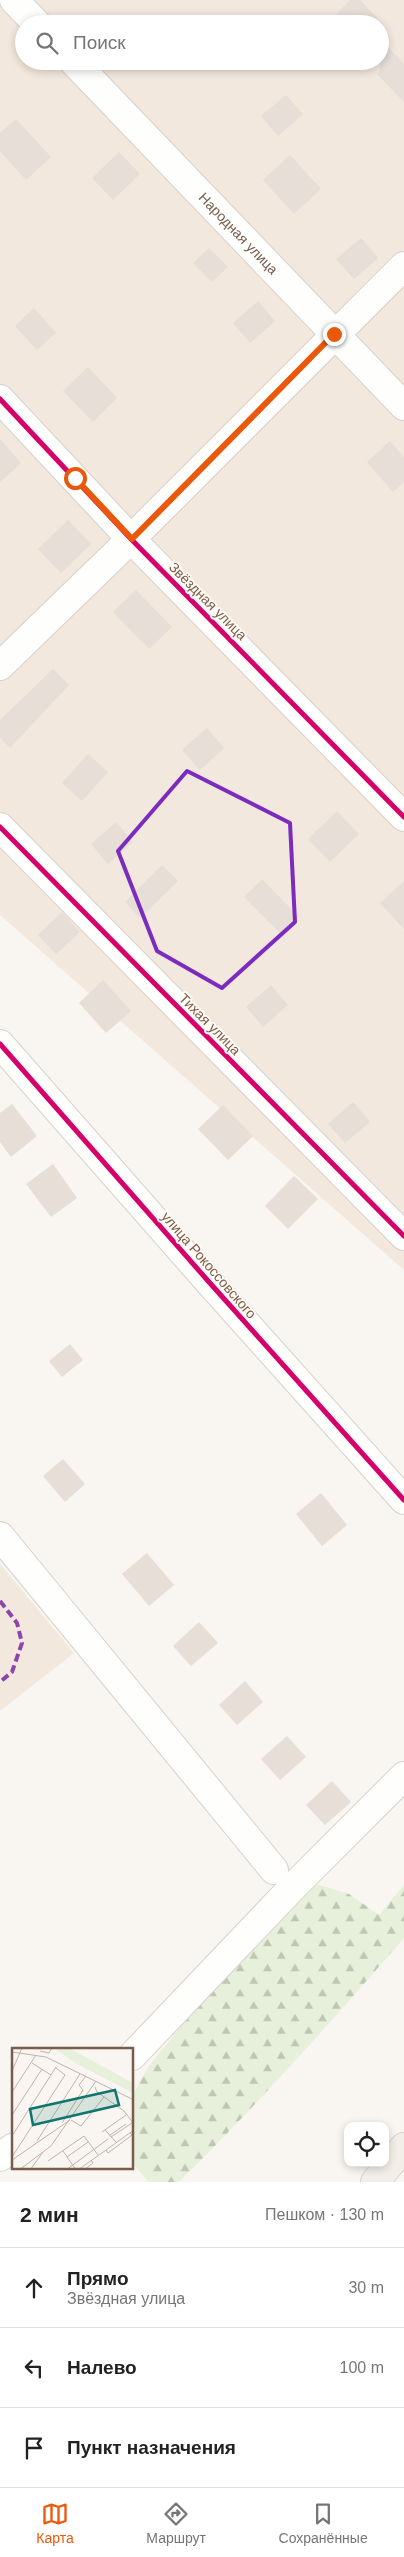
<!DOCTYPE html>
<html lang="ru">
<meta charset="utf-8">
<style>
body{margin:0;font-family:Arial,sans-serif;background:#f2f2f2;color:#222}
.controls{position:absolute;right:15px;bottom:15px;display:grid;overflow:hidden;border-radius:10px;box-shadow:0 2px 8px #0003}
.controls button{width:45px;height:45px;display:grid;place-items:center;padding:0;border:0;border-bottom:1px solid #e0e0e0;background:#fff;color:#222;font:25px sans-serif}
.stop{position:absolute;width:15px;height:15px;margin:-11px;border:4px solid #ea580c;border-radius:50%;background:#fff}
.stop.end{background:#ea580c;border-color:#fff;box-shadow:0 1px 5px #0008}
.list{margin:0;padding:0;list-style:none}
h2{display:flex;justify-content:space-between;align-items:center;height:65px;margin:0;padding:0 20px;font-size:21px}
h2 small{font-size:16px;font-weight:400;color:#767676}
.list li{display:grid;grid-template-columns:32px 1fr auto;gap:15px;align-items:center;box-sizing:border-box;height:80px;padding:0 20px;border-top:1px solid #e0e0e0}
.list b{display:block;font-size:19px;white-space:nowrap}
.list p{margin:0;font-size:16px;white-space:nowrap;color:#767676}
.list em{font-size:16px;font-style:normal;color:#767676}
.icon{flex:none;width:28px;height:28px;fill:none;stroke:currentColor;stroke-width:2;stroke-linecap:round;stroke-linejoin:round}
.map{position:relative;flex:none;width:404px;height:2182px;overflow:hidden}
.search{position:absolute;background:#fff;box-shadow:0 2px 8px #0003;left:15px;right:15px;top:15px;height:55px;display:flex;align-items:center;gap:12px;box-sizing:border-box;padding:0 18px;border-radius:28px;color:#767676;font-size:19px}
.sheet{height:305px;background:#fff}
nav{display:flex;justify-content:space-around;align-items:center;box-sizing:border-box;height:70px;border-top:1px solid #e0e0e0;background:#fff;font-size:14px;color:#767676}
nav a{display:grid;justify-items:center;gap:2px}
nav .on{color:#ea580c}
.map>svg:first-child{display:block}
.residential{fill:#f2e8de;fill-rule:evenodd}
.forest{fill:url(#forest-firs)}
.building{fill:#e6ded7}
.lines{fill:none;stroke-linecap:round;stroke-linejoin:round}
.minor-casing{stroke:#d7d1cb;stroke-width:30}
.major-casing{stroke:#dad1cc;stroke-width:30}
.minor{stroke:#fefefd;stroke-width:28}
.major{stroke:#f3eee8;stroke-width:28}
.quiet{stroke:#8e44ad;stroke-width:4;stroke-dasharray:8 4;stroke-linecap:butt}
.cycleway-casing{stroke:#fffaf3;stroke-width:8}
.cycleway{stroke:#d6006c;stroke-width:5}
.route{stroke:#ea580c;stroke-width:6}
.marked{fill:none;stroke:#7b2cbf;stroke-width:4;stroke-linejoin:round}
.labels{text-anchor:middle;stroke-width:4;stroke-linejoin:round;paint-order:stroke}
.street-label{font-size:14px;fill:#7a5c4d;stroke:#fffaf3}
.inset-road{fill:none;stroke:#c2b3aa;stroke-width:1}
.view{fill:#0f766e;fill-opacity:0.15;stroke:#0f766e;stroke-width:2.5}
.inset-edge{fill:none;stroke:#7a5c4d;stroke-width:2.5}
</style>
<div class="map">
<svg width="404" height="2182" viewBox="0 0 404 2182">
<defs>
<pattern id="forest-firs" width="22" height="20" patternUnits="userSpaceOnUse" patternTransform="scale(1.25)"><rect width="22" height="20" fill="#e7f0db"/><path d="M5 1l3.5 6h-7zM16 11l3.5 6h-7z" fill="#c0c6b4"/></pattern>
</defs>
<rect width="100%" height="100%" fill="#f9f5f0"/>
<g class="residential">
<path d="M 0,0 L 404,0 L 404,1270 L 0,915 ZM 24,24 L 380,24 L 380,61 L 24,61 Z"/>
<path d="M 0,1564 L 74,1653 L 0,1711 Z"/>
</g>
<path class="forest" d="M 312,1883 L 349,1894 L 379,1915 L 404,1885 L 404,1938 C 331,2022 258,2104 179,2182 L 149,2182 L 133,2164 L 133,2094 L 149,2066 L 195,2009 Z"/>
<g class="building">
<path d="M 350,0 L 360,0 L 383,24 L 326,24 Z"/>
<path d="M 380,39 L 404,64 L 404,102 L 377,74 L 380,71 Z"/>
<path d="M 286,95 L 303,114 L 278,136 L 261,116 Z"/>
<path d="M 16,119 L 51,157 L 26,180 L 0,151 L 0,133 Z"/>
<path d="M 119,152 L 140,174 L 113,200 L 92,178 Z"/>
<path d="M 290,155 L 321,189 L 294,214 L 263,180 Z"/>
<path d="M 361,238 L 378,258 L 354,279 L 336,259 Z"/>
<path d="M 209,248 L 228,267 L 212,282 L 193,263 Z"/>
<path d="M 258,301 L 275,321 L 250,343 L 233,323 Z"/>
<path d="M 34,308 L 56,333 L 37,350 L 15,326 Z"/>
<path d="M 88,367 L 117,398 L 93,422 L 63,391 Z"/>
<path d="M 0,439 L 21,463 L 0,482 Z"/>
<path d="M 390,441 L 404,457 L 404,482 L 393,492 L 367,462 Z"/>
<path d="M 68,520 L 91,544 L 61,573 L 38,549 Z"/>
<path d="M 136,590 L 172,627 L 149,649 L 113,612 Z"/>
<path d="M 53,669 L 69,685 L 10,748 L 0,738 L 0,720 Z"/>
<path d="M 207,728 L 224,748 L 200,770 L 182,750 Z"/>
<path d="M 88,754 L 108,772 L 82,801 L 62,783 Z"/>
<path d="M 337,811 L 359,834 L 330,862 L 308,839 Z"/>
<path d="M 116,822 L 133,842 L 108,864 L 91,844 Z"/>
<path d="M 162,865 L 178,881 L 140,918 L 125,902 Z"/>
<path d="M 262,879 L 298,916 L 280,933 L 244,897 Z"/>
<path d="M 404,881 L 404,929 L 380,903 Z"/>
<path d="M 62,912 L 80,932 L 56,954 L 38,935 Z"/>
<path d="M 103,980 L 131,1011 L 106,1033 L 79,1003 Z"/>
<path d="M 271,985 L 288,1005 L 263,1027 L 246,1007 Z"/>
<path d="M 353,1102 L 370,1122 L 345,1143 L 328,1124 Z"/>
<path d="M 12,1104 L 37,1136 L 11,1157 L 0,1142 L 0,1113 Z"/>
<path d="M 223,1105 L 253,1136 L 228,1160 L 198,1129 Z"/>
<path d="M 53,1164 L 77,1198 L 51,1217 L 26,1184 Z"/>
<path d="M 294,1176 L 318,1199 L 288,1229 L 265,1206 Z"/>
<path d="M 70,1344 L 83,1360 L 62,1377 L 49,1361 Z"/>
<path d="M 63,1459 L 85,1484 L 65,1502 L 43,1476 Z"/>
<path d="M 321,1493 L 347,1525 L 322,1546 L 296,1514 Z"/>
<path d="M 147,1553 L 174,1585 L 149,1606 L 122,1574 Z"/>
<path d="M 199,1622 L 218,1643 L 191,1666 L 173,1646 Z"/>
<path d="M 245,1681 L 263,1702 L 237,1725 L 219,1705 Z"/>
<path d="M 287,1736 L 306,1757 L 280,1780 L 261,1759 Z"/>
<path d="M 332,1781 L 351,1802 L 325,1825 L 306,1805 Z"/>
</g>
<g class="lines">
<defs>
<g id="minor">
<path d="M 14,0 L 37,24"/>
<path id="s1" d="M 73,61 L 404,406"/>
<path d="M 0,399 L 131,539 L 404,817"/>
<path d="M 0,666 L 131,539 L 404,266"/>
<path d="M 0,827 L 404,1236"/>
<path d="M 0,1044 L 209,1282 L 404,1500"/>
<path d="M 0,1536 L 274,1870"/>
<path d="M 132,2056 L 290,1890 L 404,1776"/>
<path d="M 0,2157 L 14,2147"/>
</g>
<path id="major" d="M 375,2182 L 404,2147"/>
</defs>
<use href="#minor" class="minor-casing"/>
<use href="#major" class="major-casing"/>
<use href="#minor" class="minor"/>
<use href="#major" class="major"/>
<path class="quiet" d="M 0,1601 L 17,1623 L 22,1643 L 12,1672 L 0,1682"/>
<defs>
<g id="cycleway">
<path d="M 0,399 L 131,539 L 404,817"/>
<path d="M 0,827 L 404,1236"/>
<path d="M 0,1044 L 209,1282 L 404,1500"/>
</g>
</defs>
<use href="#cycleway" class="cycleway-casing"/>
<use href="#cycleway" class="cycleway"/>
</g>
<g class="lines">
<path class="route" d="M 75,478 L 132,539 L 334,334"/>
</g>
<path class="marked" d="M 187,771 L 290,823 L 295,922 L 222,988 L 157,951 L 118,851 Z"/>
<g class="labels">
<g class="street-label">
<text dy="5" stroke="none"><textPath href="#s1" startOffset="239">Народная улица</textPath></text>
<text transform="translate(208 601) rotate(45)" y="5">Звёздная улица</text>
<text transform="translate(210 1024) rotate(45)" y="5">Тихая улица</text>
<text transform="translate(209 1265) rotate(49)" y="5">улица Рокоссовского</text>
</g>
</g>
<g transform="translate(12 2048)">
<rect width="121" height="121" fill="#f9f5f0"/>
<path d="M 42,0 L 57,0 L 121,35 L 121,45 L 65,16 Z" fill="#e7f0db"/>
<path class="inset-road" d="M 28,3 L 37,5 L 40,0M 0,4 L 34,9 L 122,52M 20,15 L 39,27M 0,23 L 10,0M 83,39 L 85,44 L 112,63 L 122,76M 0,44 L 24,7M 0,67 L 30,21M 59,72 L 69,78 L 92,49M 50,75 L 71,42 L 67,37 L 74,28M 93,82 L 104,94M 90,84 L 114,67M 98,87 L 114,76M 0,88 L 44,19M 99,89 L 120,75M 25,93 L 68,26M 94,102 L 96,105 L 120,87 L 118,85M 51,103 L 64,122M 0,109 L 53,27 L 44,20M 55,109 L 76,94M 0,112 L 58,72M 36,113 L 72,88 L 86,107M 7,122 L 39,98 L 84,33M 18,122 L 31,104M 54,122 L 96,91M 66,122 L 122,82M 72,122 L 81,115 L 79,112"/>
<path class="view" d="M 103,42 L 107,57 L 21,77 L 18,61 Z"/>
<rect width="121" height="121" class="inset-edge"/>
</g>
</svg>
<div class="controls">
<button><svg class="icon" aria-label="locate" viewBox="0 0 24 24"><circle cx="12" cy="12" r="6"/><path d="M12 2v4M12 18v4M2 12h4M18 12h4"/></svg></button>
</div>
<div class="stop" style="left:75px;top:478px"></div>
<div class="stop end" style="left:334px;top:334px"></div>
<div class="search"><svg class="icon" aria-label="search" viewBox="0 0 24 24"><circle cx="10" cy="10" r="6"/><path d="M15 15l6 6"/></svg>Поиск</div>
</div>
<section class="sheet">
<h2>2 мин<small>Пешком · 130 m</small></h2>
<ul class="list">
<li><svg class="icon" aria-label="ahead" viewBox="0 0 24 24"><path d="M12 20V5M6 11l6-6 6 6"/></svg><div><b>Прямо</b><p>Звёздная улица</p></div><em>30 m</em></li>
<li><svg class="icon" aria-label="left" viewBox="0 0 24 24"><path d="M17 20v-9H6M10 6l-5 5 5 5"/></svg><div><b>Налево</b></div><em>100 m</em></li>
<li><svg class="icon" aria-label="arrive" viewBox="0 0 24 24"><path d="M6 21V4h12l-3 4 3 4H6"/></svg><div><b>Пункт назначения</b></div></li>
</ul>
</section>
<nav>
<a class="on"><svg class="icon" aria-label="map" viewBox="0 0 24 24"><path d="M3 6l6-2 6 2 6-2v14l-6 2-6-2-6 2zM9 4v14M15 6v14"/></svg>Карта</a>
<a><svg class="icon" aria-label="directions" viewBox="0 0 24 24"><path d="M12 3l9 9-9 9-9-9zM9 14v-3h6M13 9l2 2-2 2"/></svg>Маршрут</a>
<a><svg class="icon" aria-label="saved" viewBox="0 0 24 24"><path d="M7 4h10v16l-5-4-5 4z"/></svg>Сохранённые</a>
</nav>
